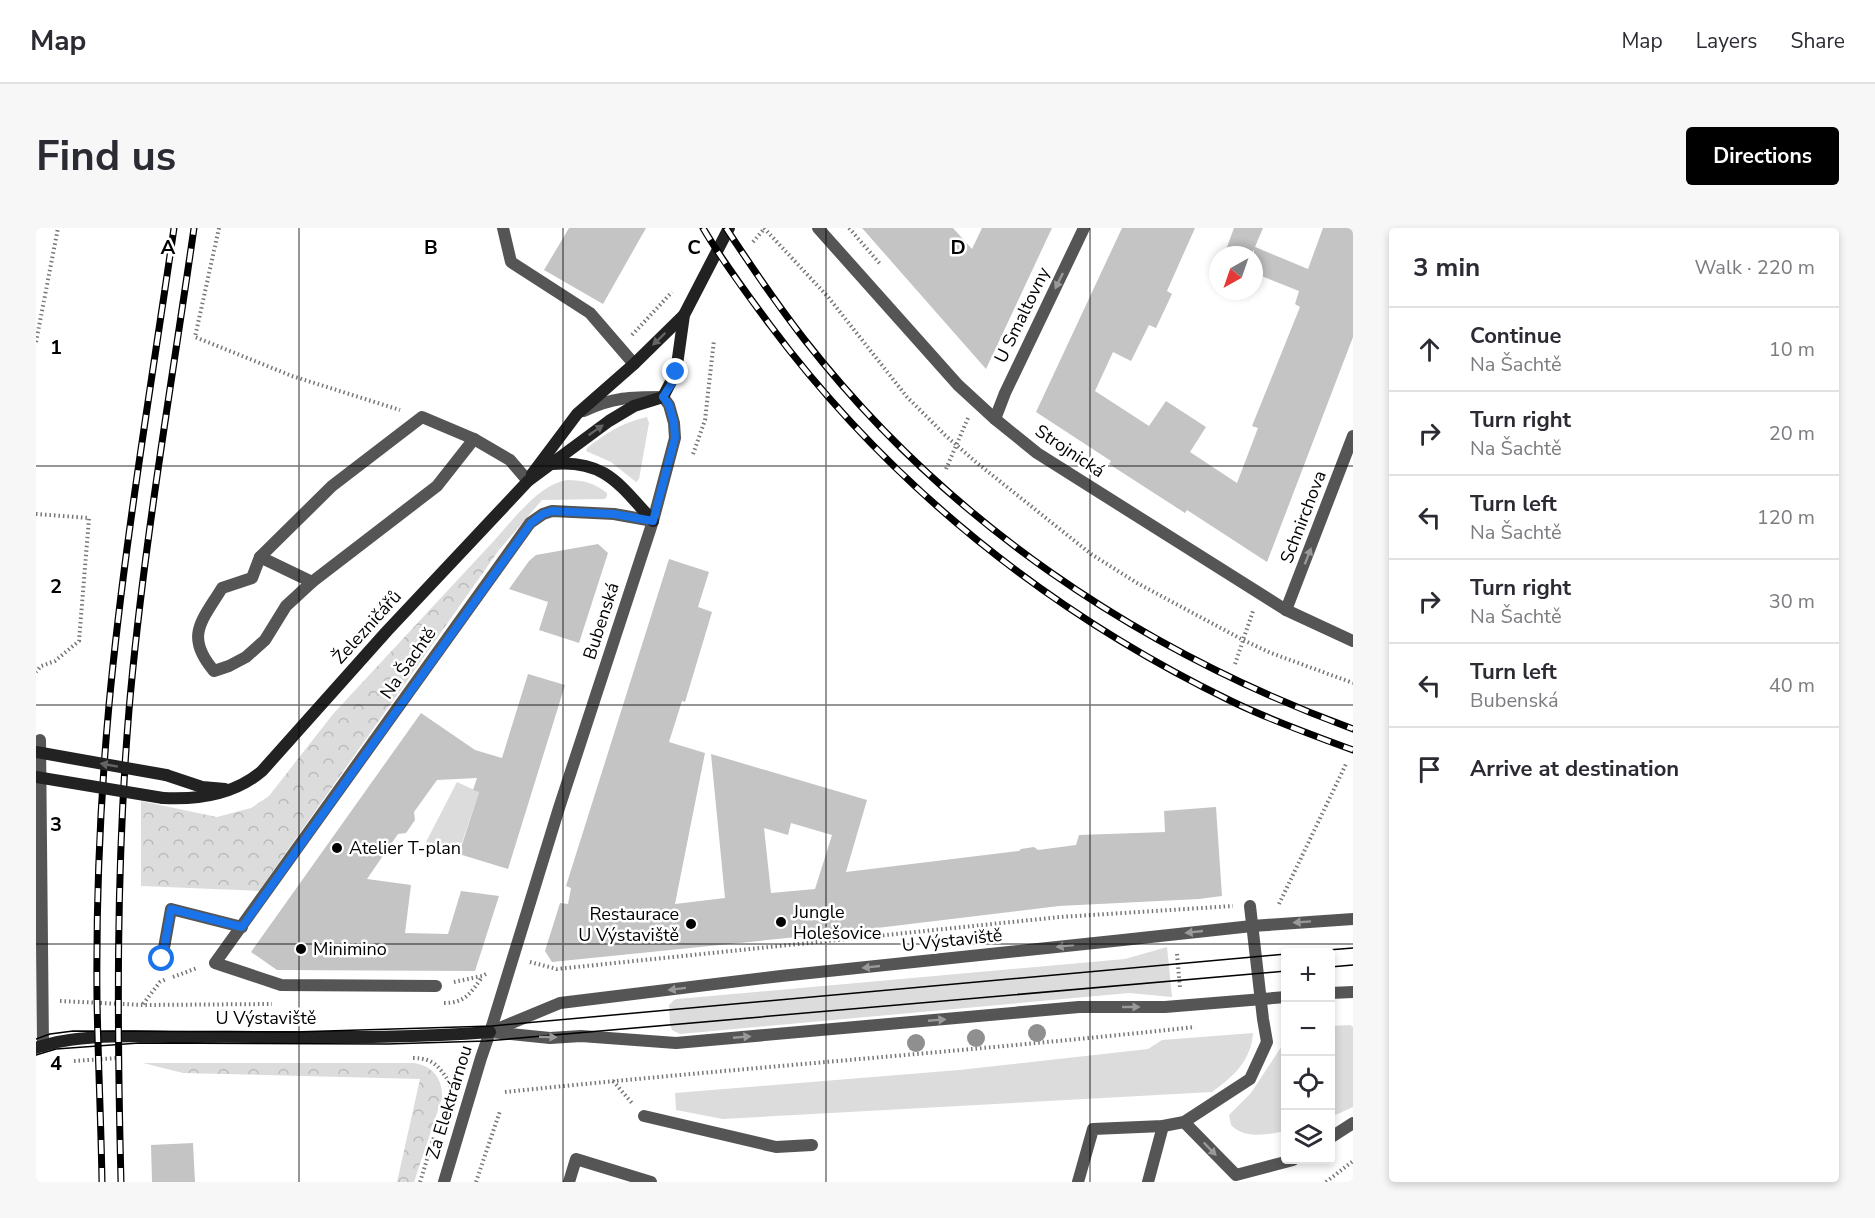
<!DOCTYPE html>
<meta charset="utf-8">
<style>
body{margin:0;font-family:"Nunito Sans",sans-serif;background:#f7f7f7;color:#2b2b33}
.controls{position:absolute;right:18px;bottom:18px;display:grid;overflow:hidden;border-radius:6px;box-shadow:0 3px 9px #0003}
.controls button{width:54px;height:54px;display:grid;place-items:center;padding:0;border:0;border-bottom:2px solid #e1e1e2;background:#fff;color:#2b2b33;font:30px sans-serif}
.compass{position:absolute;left:1173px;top:18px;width:54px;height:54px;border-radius:50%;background:#fff;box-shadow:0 3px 9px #0003;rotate:220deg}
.stop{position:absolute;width:18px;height:18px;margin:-14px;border:4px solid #1a73e8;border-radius:50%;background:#fff}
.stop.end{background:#1a73e8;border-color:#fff;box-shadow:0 2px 6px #0008}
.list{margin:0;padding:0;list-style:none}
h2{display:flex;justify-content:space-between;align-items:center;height:78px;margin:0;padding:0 24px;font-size:26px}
h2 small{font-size:20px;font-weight:400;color:#7c7c81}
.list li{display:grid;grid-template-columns:39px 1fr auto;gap:18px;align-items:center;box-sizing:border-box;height:84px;padding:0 24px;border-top:2px solid #e1e1e2}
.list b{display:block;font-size:22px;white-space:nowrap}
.list p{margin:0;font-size:20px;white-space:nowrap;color:#7c7c81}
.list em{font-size:20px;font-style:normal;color:#7c7c81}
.icon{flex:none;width:33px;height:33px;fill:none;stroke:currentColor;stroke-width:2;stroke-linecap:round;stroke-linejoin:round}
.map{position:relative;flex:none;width:1317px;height:954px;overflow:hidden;border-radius:6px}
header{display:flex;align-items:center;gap:36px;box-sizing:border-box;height:84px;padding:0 30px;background:#fff;border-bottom:2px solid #e1e1e2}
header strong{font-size:28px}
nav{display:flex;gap:33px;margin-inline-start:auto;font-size:21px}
.intro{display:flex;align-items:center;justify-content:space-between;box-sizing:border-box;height:144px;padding:0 36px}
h1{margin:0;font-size:42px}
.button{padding:15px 27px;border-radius:6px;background:#000;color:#fff;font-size:21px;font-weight:700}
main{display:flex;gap:36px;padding:0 36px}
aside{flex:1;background:#fff;border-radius:6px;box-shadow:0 3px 9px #0003}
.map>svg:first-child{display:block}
.green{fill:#dcdcdc}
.forest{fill:url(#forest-crowns)}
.building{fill:#c4c4c4;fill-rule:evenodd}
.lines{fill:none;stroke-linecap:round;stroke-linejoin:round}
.path{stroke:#777;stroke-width:4;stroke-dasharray:1.5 3;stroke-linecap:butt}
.service{stroke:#555;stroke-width:12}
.minor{stroke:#555;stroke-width:12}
.secondary{stroke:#222;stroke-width:12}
.tram{stroke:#000;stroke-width:1.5}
.rail-casing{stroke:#000;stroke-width:7}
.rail{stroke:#fff;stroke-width:4.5;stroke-dasharray:14;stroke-linecap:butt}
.secondary-bridge{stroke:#222;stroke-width:12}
.tree{fill:#8f8f8f}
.oneway{fill:#999}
.oneway2{fill:#646464}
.route{stroke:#1a73e8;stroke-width:8}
.grid{fill:none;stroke:#000;stroke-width:1.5;stroke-opacity:0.55}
.poi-dot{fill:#000;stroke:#fff;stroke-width:2}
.labels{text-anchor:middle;stroke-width:5;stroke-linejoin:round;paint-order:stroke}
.street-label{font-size:18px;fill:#000;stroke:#fff}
.poi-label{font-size:18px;fill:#000;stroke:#fff;text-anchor:start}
.grid-label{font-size:20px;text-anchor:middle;font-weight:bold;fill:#000;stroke:#fff;stroke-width:5;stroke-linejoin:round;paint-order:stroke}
</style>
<header>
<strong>Map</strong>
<nav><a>Map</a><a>Layers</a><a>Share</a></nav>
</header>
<div class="intro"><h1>Find us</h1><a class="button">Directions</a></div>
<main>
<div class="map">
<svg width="1317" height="954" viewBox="0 0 1317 954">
<defs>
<pattern id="forest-crowns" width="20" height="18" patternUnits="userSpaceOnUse" patternTransform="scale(1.5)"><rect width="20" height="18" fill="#dcdcdc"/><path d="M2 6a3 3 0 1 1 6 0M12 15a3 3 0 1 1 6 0" fill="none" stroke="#bbb"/></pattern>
</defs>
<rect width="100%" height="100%" fill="#fff"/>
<g class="green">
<path d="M 611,189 L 613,195 L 603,251 L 600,254 L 575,234 L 550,223 L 551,220 C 572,204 585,195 611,189 Z"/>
<path d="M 531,252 C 548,252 558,255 571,265 L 571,268 L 569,271 L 506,272 L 463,322 L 454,317 C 475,295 501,257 531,252 Z"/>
<path d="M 421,554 L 443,564 L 426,615 L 421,614 L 417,623 L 390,614 Z"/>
<path d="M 1131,719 L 1136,769 L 1093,765 L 644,806 L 636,802 L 634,796 L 633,777 L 638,772 L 641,771 L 1089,731 Z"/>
<path d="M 1314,797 L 1317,799 L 1317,879 L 1295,889 L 1295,798 Z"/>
<path d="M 1217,805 C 1215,833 1198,848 1176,864 L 687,891 L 640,882 L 639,865 L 923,842 L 1112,821 L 1126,812 Z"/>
<path d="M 1249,813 L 1249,903 C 1232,907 1208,911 1195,897 L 1193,887 L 1215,865 Z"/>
</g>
<g class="forest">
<path d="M 454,317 L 463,322 L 223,663 L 105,658 L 105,573 L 181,589 L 215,580 L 233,568 L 297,486 Z"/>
<path d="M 107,835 L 378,835 C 397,838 407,851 406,870 L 378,954 L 361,954 L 384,851 L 147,845 Z"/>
</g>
<g class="building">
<path d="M 533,0 L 610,0 L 567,76 L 508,42 Z"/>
<path d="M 826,0 L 917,0 L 936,21 L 946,0 L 1016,0 L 950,141 Z"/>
<path d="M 1086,0 L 1159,0 L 1131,63 L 1136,66 L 1120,100 L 1113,97 L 1095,133 L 1077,124 L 1059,163 L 1113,198 L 1130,173 L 1170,199 L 1154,224 L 1201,255 L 1222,200 L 1216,198 L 1264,79 L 1259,76 L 1263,63 L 1218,45 L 1218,21 L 1215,27 L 1188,27 L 1198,0 L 1227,0 L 1219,19 L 1272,41 L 1287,0 L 1317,0 L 1317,109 L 1231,334 L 1151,282 L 1149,285 L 1073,236 L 1075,233 L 1000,184 Z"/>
<path d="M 562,316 L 572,325 L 543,415 L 503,402 L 512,374 L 473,361 L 493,333 L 500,327 Z"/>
<path d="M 633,331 L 673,344 L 662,379 L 676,384 L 649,474 L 646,473 L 633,514 L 669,525 L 639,676 L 689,670 L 675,526 L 831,572 L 810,644 L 983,623 L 985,621 L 998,619 L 1002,622 L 1040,617 L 1043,607 L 1129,604 L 1128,583 L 1180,579 L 1186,668 L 1163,671 L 1023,678 L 791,706 L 516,734 L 509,723 L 524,675 L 532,676 L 535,660 L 530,658 ZM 755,595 L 796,607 L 779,661 L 735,665 L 728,600 L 752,607 Z"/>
<path d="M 492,446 L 529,457 L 472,641 L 423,626 L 443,564 L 437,562 L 441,550 L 401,552 L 378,584 L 379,592 L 370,605 L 362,606 L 331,651 L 375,657 L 369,705 L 412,706 L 425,663 L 463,668 L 439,743 L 241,742 L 215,724 L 385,485 L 439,522 L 466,530 Z"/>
<path d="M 157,915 L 159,954 L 116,954 L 115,917 Z"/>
</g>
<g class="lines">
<g class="path">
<path d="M 183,0 L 159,109 L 256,148 L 364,182"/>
<path d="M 728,0 L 793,70 L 871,169 L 909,207 L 941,235 L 1055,326 L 1101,355 L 1207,412 L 1235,425 L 1317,455"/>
<path d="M 813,0 L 845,37"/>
<path d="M 717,14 L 728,1"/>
<path d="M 596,107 L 636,64"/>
<path d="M 0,114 L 22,0"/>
<path d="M 657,226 L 669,192 L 678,112"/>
<path d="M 910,241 L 932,190"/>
<path d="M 0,286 L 53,290 L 43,413 L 19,433 L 5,438 L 0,444"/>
<path d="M 1199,436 L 1217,383"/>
<path d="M 1243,676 L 1310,536"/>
<path d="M 1141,726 L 1144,760"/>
<path d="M 494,734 L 521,741 L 1024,689 L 1197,678"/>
<path d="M 137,749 L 161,740"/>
<path d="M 418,754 L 446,748 L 452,745"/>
<path d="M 24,773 L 107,777 L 236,776"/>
<path d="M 408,775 C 429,775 435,765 446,749"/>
<path d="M 107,776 L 124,754 L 130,751"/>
<path d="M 377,830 C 398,830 403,839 414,855 L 414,859"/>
<path d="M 38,833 L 81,830"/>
<path d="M 577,853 L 596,875"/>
<path d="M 469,864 C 699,840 929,824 1159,799"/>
<path d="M 384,954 L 398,909"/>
<path d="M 440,954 L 464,883"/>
<path d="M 1290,954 L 1317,933"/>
</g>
<g class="service">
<path d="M 467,0 L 475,34 L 554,85 L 598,136"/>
<path d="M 224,329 L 276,354 L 401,258 L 438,211"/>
<path d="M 276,354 L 250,378 L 229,412 L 210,429 L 193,438 L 178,443 C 148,408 166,393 186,360 L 216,350 L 224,329 L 296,258 L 386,189 L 438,211 L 474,232 L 492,253"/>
<path d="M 126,731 L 135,681 L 206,699"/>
<path d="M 608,888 L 740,919 L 776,917"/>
<path d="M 1148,894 L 1200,947 L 1257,932"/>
<path d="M 1294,910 L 1317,895"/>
<path d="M 533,954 L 540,931 L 615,954"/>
<path d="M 1042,954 L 1057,901 L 1127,898 L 1148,894 L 1214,851 L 1231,814 L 1227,791 L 1214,678"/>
<path d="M 1112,954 L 1127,898"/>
</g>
<g class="minor">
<path d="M 782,0 L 922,157 L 959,191 L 1001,225 L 1250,382 L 1317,413"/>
<path d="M 959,191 L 969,165 L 1048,0"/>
<path d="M 1250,382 L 1317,208"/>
<path d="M 4,512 L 7,818"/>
<path d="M 400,758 L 245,757 L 179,735 L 494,295 L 507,286 L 516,283 L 578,286 L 617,293"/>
<path d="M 1294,765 L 1317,764"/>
<path d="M 454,804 L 524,775 L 745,748 L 1087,712 L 1216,698 L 1317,691"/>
<path d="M 455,804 L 514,810 L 545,808 L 640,815 L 1043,779 L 1129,779 L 1250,769"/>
<path d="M 408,954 L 445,830 L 456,798 L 523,580 L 617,293 L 639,210 L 638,195 L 633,177 L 627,169 C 596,169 576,169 548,183"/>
</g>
<g class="secondary">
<path d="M 515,236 C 569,231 583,256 617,293"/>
<path d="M 496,246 L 541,186 L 598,136 L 648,87"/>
<path d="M 130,547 L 166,559 L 189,561"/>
<path d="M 127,570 C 163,572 198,567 226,543 L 351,403 L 492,253 L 573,193 L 598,178 L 627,169 L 640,144 L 648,87 L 693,0"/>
<path d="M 0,820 C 43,804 107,809 153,809 C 253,808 354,812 454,804"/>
</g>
<g class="tram">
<path d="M 1267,724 L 1317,720"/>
<path d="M 1294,739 L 1317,737"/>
<path d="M 0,811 L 14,806 L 37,803 L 258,804 L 456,798 L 1250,726"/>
<path d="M 0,827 L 20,821 L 103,815 L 351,816 L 450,813 L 1250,743"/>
</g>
<defs>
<g id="rail">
<path d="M 667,0 C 687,34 711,66 734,97 C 855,259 1014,385 1195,473 C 1234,492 1276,507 1317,522"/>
<path d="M 690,0 C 715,38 740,75 768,111 C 910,293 1102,422 1317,501"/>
<path d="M 66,954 C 65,893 62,832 61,771 C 60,673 64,575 73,477 C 88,317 115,159 138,0"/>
<path d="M 85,954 C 81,796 80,639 93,482 C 107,320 135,161 158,0"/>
</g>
</defs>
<use href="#rail" class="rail-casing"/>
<use href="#rail" class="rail"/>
<g class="secondary-bridge">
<path d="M 0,524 L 130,547"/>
<path d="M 0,549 L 127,570"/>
</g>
</g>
<g class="tree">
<circle cx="1001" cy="805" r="9"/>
<circle cx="940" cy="810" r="9"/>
<circle cx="880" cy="815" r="9"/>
</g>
<defs><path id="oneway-solid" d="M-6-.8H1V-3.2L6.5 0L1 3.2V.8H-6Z" transform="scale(1.5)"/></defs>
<g class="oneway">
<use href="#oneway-solid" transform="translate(1023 53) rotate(116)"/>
<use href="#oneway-solid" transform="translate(1272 328) rotate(-69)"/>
<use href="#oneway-solid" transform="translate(1266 694) rotate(176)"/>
<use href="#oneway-solid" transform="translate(1158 704) rotate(174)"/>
<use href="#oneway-solid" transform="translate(1029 718) rotate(174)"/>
<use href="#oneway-solid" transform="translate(835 739) rotate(174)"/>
<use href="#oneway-solid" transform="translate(641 761) rotate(173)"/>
<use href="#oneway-solid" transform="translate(1095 779)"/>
<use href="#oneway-solid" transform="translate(901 792) rotate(-5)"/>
<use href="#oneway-solid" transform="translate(512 809) rotate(1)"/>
<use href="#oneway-solid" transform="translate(706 809) rotate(-5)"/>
<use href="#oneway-solid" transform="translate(1174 921) rotate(46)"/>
</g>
<g class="oneway2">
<use href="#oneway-solid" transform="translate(623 111) rotate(136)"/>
<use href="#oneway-solid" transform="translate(560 202) rotate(-35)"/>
<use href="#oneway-solid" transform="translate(73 537) rotate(-170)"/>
</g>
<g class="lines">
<path class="route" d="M 126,731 L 135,681 L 206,699 L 495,295 L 507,286 L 516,283 L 578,286 L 617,293 L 639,210 L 638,195 L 633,177 L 627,169 L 636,155 L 640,144"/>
</g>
<path class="grid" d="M 263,0 L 263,954M 527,0 L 527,954M 790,0 L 790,954M 1054,0 L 1054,954M 0,238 L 1317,238M 0,477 L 1317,477M 0,716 L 1317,716"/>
<g class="poi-dot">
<circle cx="301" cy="620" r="6"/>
<circle cx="745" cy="694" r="6"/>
<circle cx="655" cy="696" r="6"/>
<circle cx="265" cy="721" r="6"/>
</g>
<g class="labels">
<g class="street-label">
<text transform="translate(986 87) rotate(-64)" y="6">U Smaltovny</text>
<text transform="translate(1034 223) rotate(34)" y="6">Strojnická</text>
<text transform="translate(1267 289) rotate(-69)" y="6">Schnirchova</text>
<text transform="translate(565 393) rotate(-72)" y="6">Bubenská</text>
<text transform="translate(331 399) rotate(-48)" y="6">Železničářů</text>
<text transform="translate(372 435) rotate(-55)" y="6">Na Šachtě</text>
<text transform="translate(916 712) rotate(-6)" y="6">U Výstaviště</text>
<text x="230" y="796">U Výstaviště</text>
<text transform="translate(413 874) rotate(-73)" y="6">Za Elektrárnou</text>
</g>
<g class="poi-label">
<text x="313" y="626">Atelier T-plan</text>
<text x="757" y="690">Jungle<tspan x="757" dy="21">Holešovice</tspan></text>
<text x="643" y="692" text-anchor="end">Restaurace<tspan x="643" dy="21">U Výstaviště</tspan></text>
<text x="277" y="727">Minimino</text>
</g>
</g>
<g class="grid-label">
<text x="132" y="26">A</text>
<text x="395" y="26">B</text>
<text x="658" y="26">C</text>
<text x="922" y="26">D</text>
<text x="20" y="126">1</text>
<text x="20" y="365">2</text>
<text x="20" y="603">3</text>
<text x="20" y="842">4</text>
</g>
</svg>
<div class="controls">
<button>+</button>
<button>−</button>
<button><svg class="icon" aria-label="locate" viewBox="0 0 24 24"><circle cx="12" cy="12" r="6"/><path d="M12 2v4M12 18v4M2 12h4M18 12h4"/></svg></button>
<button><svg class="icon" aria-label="layers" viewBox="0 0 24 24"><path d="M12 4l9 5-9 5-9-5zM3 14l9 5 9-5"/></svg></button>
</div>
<svg class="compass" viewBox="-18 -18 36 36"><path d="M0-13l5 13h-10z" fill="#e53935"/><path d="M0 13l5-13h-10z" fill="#7c7c81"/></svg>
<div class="stop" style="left:126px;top:731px"></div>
<div class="stop end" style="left:640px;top:144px"></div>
</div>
<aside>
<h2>3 min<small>Walk · 220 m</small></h2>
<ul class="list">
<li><svg class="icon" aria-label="ahead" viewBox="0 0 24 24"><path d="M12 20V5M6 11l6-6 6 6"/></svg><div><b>Continue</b><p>Na Šachtě</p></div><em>10 m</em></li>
<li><svg class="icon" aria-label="right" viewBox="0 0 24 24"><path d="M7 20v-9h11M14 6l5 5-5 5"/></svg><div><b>Turn right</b><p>Na Šachtě</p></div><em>20 m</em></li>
<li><svg class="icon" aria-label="left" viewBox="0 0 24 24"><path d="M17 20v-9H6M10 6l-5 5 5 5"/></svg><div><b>Turn left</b><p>Na Šachtě</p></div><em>120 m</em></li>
<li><svg class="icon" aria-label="right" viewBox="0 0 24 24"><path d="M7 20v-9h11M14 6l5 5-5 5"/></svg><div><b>Turn right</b><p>Na Šachtě</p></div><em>30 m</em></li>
<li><svg class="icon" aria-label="left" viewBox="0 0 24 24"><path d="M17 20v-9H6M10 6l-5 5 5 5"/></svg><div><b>Turn left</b><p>Bubenská</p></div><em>40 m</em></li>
<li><svg class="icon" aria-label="arrive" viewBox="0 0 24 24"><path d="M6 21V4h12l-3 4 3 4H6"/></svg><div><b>Arrive at destination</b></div></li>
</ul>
</aside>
</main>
